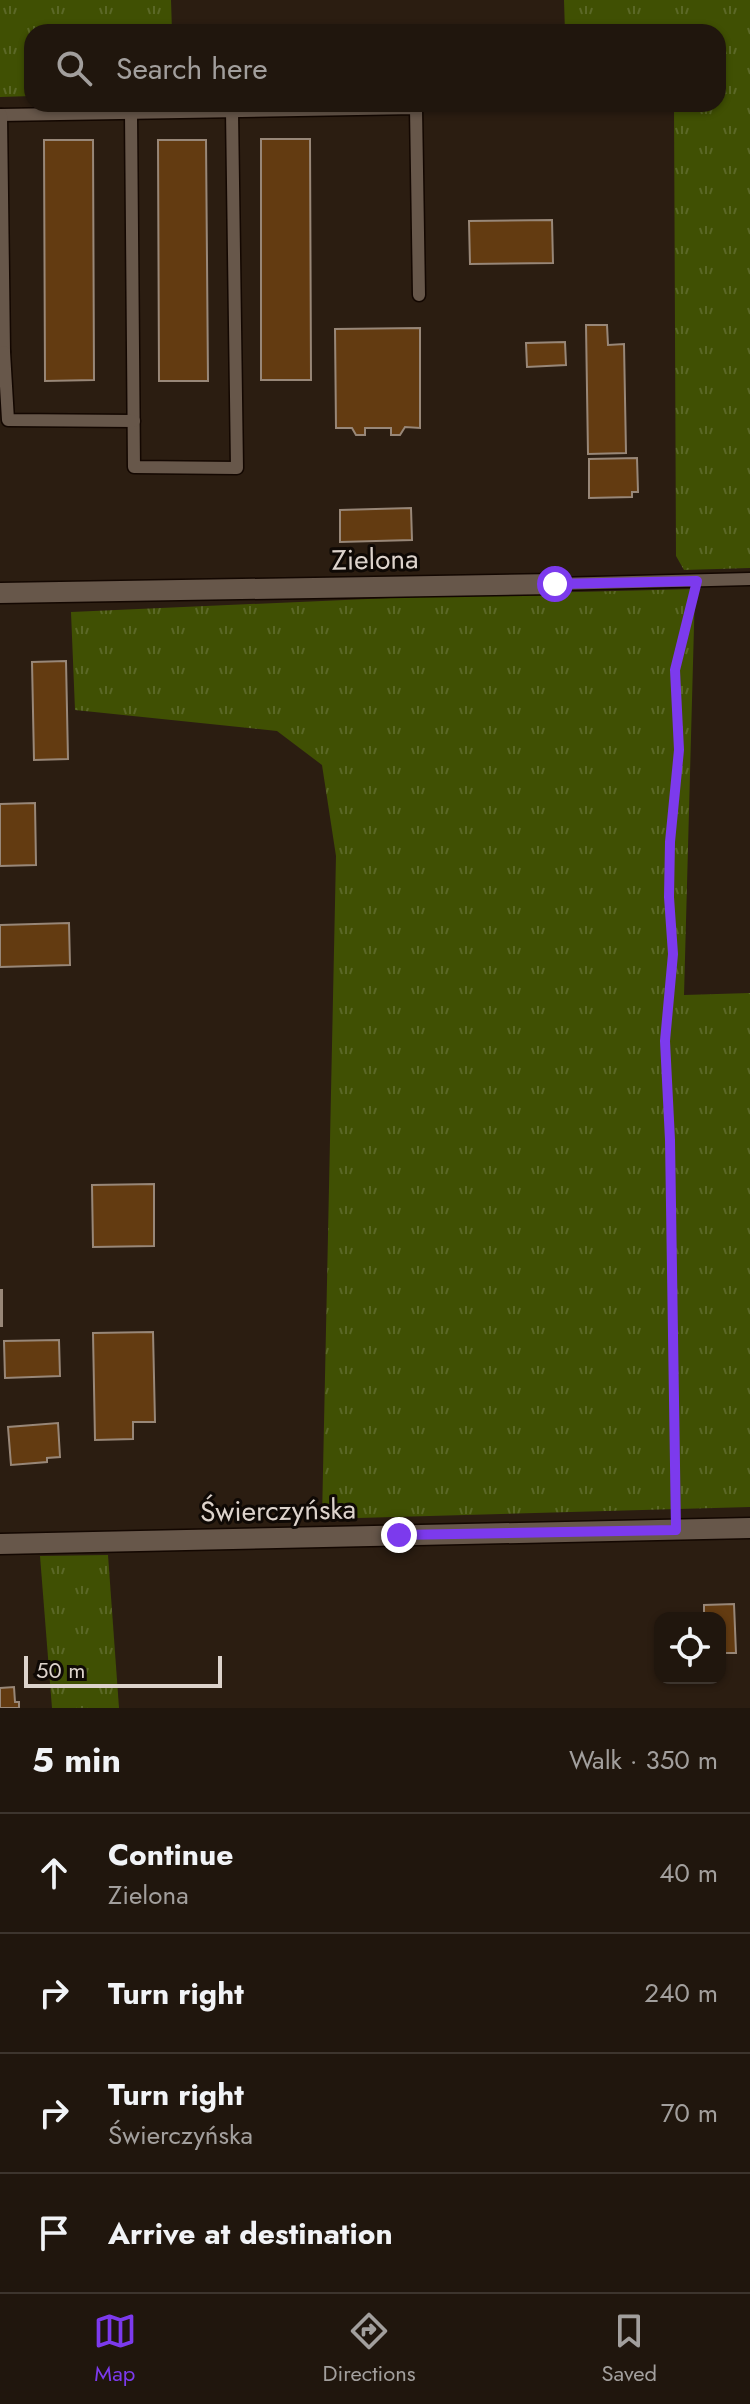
<!DOCTYPE html>
<meta charset="utf-8">
<style>
body{margin:0;font-family:Jost,sans-serif;background:#2d231b;color:#f1f3f6}
.controls{position:absolute;right:24px;bottom:24px;display:grid;overflow:hidden;border-radius:16px;box-shadow:0 2px 6px #0004}
.controls button{width:72px;height:72px;display:grid;place-items:center;padding:0;border:0;border-bottom:2px solid #3d352e;background:#20160d;color:#f1f3f6;font:40px sans-serif}
.scale{position:absolute;left:24px;bottom:20px;width:198px;box-sizing:border-box;padding-left:8px;border:4px solid #ddd3cc;border-top:0;font-size:22px;line-height:28px;white-space:nowrap;color:#ddd3cc;-webkit-text-stroke:6px #0f0905;paint-order:stroke}
.stop{position:absolute;width:24px;height:24px;margin:-18px;border:6px solid #7c3aed;border-radius:50%;background:#fff}
.stop.end{background:#7c3aed;border-color:#fff;box-shadow:0 2px 8px #0008}
.list{margin:0;padding:0;list-style:none}
h2{display:flex;justify-content:space-between;align-items:center;height:104px;margin:0;padding:0 32px;font-size:34px}
h2 small{font-size:26px;font-weight:400;color:#a29f9d}
.list li{display:grid;grid-template-columns:52px 1fr auto;gap:24px;align-items:center;box-sizing:border-box;height:120px;padding:0 32px;border-top:2px solid #3d352e}
.list b{display:block;font-size:30px;white-space:nowrap}
.list p{margin:0;font-size:26px;white-space:nowrap;color:#a29f9d}
.list em{font-size:26px;font-style:normal;color:#a29f9d}
.icon{flex:none;width:44px;height:44px;fill:none;stroke:currentColor;stroke-width:2;stroke-linecap:round;stroke-linejoin:round}
.map{position:relative;flex:none;width:750px;height:1708px;overflow:hidden}
.search{position:absolute;background:#20160d;box-shadow:0 2px 6px #0004;left:24px;right:24px;top:24px;height:88px;display:flex;align-items:center;gap:20px;box-sizing:border-box;padding:0 28px;border-radius:24px;color:#a29f9d;font-size:30px}
.sheet{height:584px;background:#20160d}
nav{display:flex;justify-content:space-around;align-items:center;box-sizing:border-box;height:112px;border-top:2px solid #3d352e;background:#20160d;font-size:22px;color:#a29f9d}
nav a{display:grid;justify-items:center;gap:4px}
nav .on{color:#7c3aed}
.map>svg:first-child{display:block}
.grass{fill:url(#grass-tufts)}
.building{fill:#633b11;stroke:#988778;stroke-width:2}
.lines{fill:none;stroke-linecap:round;stroke-linejoin:round}
.service-casing{stroke:#130701;stroke-width:15}
.minor-casing{stroke:#130701;stroke-width:23}
.path{stroke:#84786f;stroke-width:5;stroke-dasharray:4 4;stroke-linecap:butt}
.service{stroke:#67574a;stroke-width:12}
.minor{stroke:#67574a;stroke-width:20}
.route{stroke:#7c3aed;stroke-width:10}
.labels{text-anchor:middle;stroke-width:6;stroke-linejoin:round;paint-order:stroke}
.street-label{font-size:28px;fill:#ddd3cc;stroke:#0f0905}
</style>
<div class="map">
<svg width="750" height="1708" viewBox="0 0 750 1708">
<defs>
<pattern id="grass-tufts" width="24" height="20" patternUnits="userSpaceOnUse" patternTransform="scale(2)"><rect width="24" height="20" fill="#405003"/><path d="M3 7l-1-3M5 7V3M7 7l1-3M15 17l-1-3M17 17v-4M19 17l1-3" fill="none" stroke="#5b6827"/></pattern>
</defs>
<rect width="100%" height="100%" fill="#2b1d11"/>
<g class="grass">
<path d="M 0,0 L 171,0 L 172,32 L 32,32 L 32,96 L 0,97 Z"/>
<path d="M 564,0 L 750,0 L 750,568 L 684,570 L 676,556 L 674,104 L 718,104 L 718,32 L 565,32 Z"/>
<path d="M 695,589 L 684,995 L 750,993 L 750,1507 L 322,1519 L 336,856 L 322,765 L 277,731 L 75,710 L 71,612 L 458,595 Z"/>
<path d="M 108,1555 L 119,1708 L 52,1708 L 40,1556 Z"/>
</g>
<g class="building">
<path d="M 261,139 L 310,139 L 311,380 L 261,380 Z"/>
<path d="M 44,140 L 93,140 L 94,380 L 45,381 Z"/>
<path d="M 158,140 L 206,140 L 208,381 L 159,381 Z"/>
<path d="M 552,220 L 553,263 L 470,264 L 469,221 Z"/>
<path d="M 586,325 L 607,325 L 608,345 L 624,344 L 626,453 L 588,454 Z"/>
<path d="M 420,328 L 420,428 L 405,427 L 400,435 L 391,435 L 391,428 L 365,428 L 365,435 L 356,435 L 352,428 L 336,428 L 335,329 Z"/>
<path d="M 565,342 L 566,365 L 527,367 L 526,343 Z"/>
<path d="M 637,458 L 638,492 L 632,492 L 632,497 L 589,498 L 589,459 Z"/>
<path d="M 411,508 L 412,540 L 340,542 L 340,510 Z"/>
<path d="M 66,661 L 68,759 L 34,760 L 32,662 Z"/>
<path d="M 35,803 L 36,865 L 0,866 L 0,804 Z"/>
<path d="M 69,923 L 70,965 L 0,967 L 0,925 Z"/>
<path d="M 154,1184 L 154,1246 L 93,1247 L 92,1185 Z"/>
<rect x="0" y="1290" width="2" height="36"/>
<path d="M 153,1332 L 155,1422 L 133,1422 L 133,1439 L 95,1440 L 93,1333 Z"/>
<path d="M 59,1340 L 60,1376 L 5,1378 L 4,1341 Z"/>
<path d="M 58,1423 L 60,1457 L 47,1458 L 47,1462 L 11,1465 L 8,1427 Z"/>
<path d="M 734,1604 L 736,1653 L 720,1653 L 720,1618 L 704,1618 L 704,1605 Z"/>
<path d="M 14,1687 L 15,1702 L 19,1702 L 19,1708 L 0,1708 L 0,1688 Z"/>
</g>
<g class="lines">
<defs>
<g id="service">
<path d="M 131,113 L 134,467 L 237,468 L 232,111"/>
<path d="M 0,115 L 416,108 L 419,295"/>
<path d="M 0,352 L 4,352 L 1,115"/>
<path d="M 4,352 L 8,420 L 134,421"/>
<path d="M 555,584 L 750,579"/>
</g>
<g id="minor">
<path d="M 0,593 L 555,584"/>
<path d="M 0,1544 L 750,1528"/>
</g>
</defs>
<use href="#service" class="service-casing"/>
<use href="#minor" class="minor-casing"/>
<path class="path" d="M 676,1509 L 670,1140 L 665,1041 L 673,954 L 669,897 L 670,842 L 679,750 L 675,670 L 693,598"/>
<use href="#service" class="service"/>
<use href="#minor" class="minor"/>
</g>
<g class="lines">
<path class="route" d="M 399,1535 L 676,1530 L 670,1140 L 665,1041 L 673,954 L 669,897 L 670,842 L 679,750 L 675,670 L 697,581 L 555,584"/>
</g>
<g class="labels">
<g class="street-label">
<text transform="translate(375 559) rotate(-1)" y="10">Zielona</text>
<text transform="translate(278 1510) rotate(-1)" y="10">Świerczyńska</text>
</g>
</g>
</svg>
<div class="controls">
<button><svg class="icon" aria-label="locate" viewBox="0 0 24 24"><circle cx="12" cy="12" r="6"/><path d="M12 2v4M12 18v4M2 12h4M18 12h4"/></svg></button>
</div>
<div class="scale">50 m</div>
<div class="stop" style="left:555px;top:584px"></div>
<div class="stop end" style="left:399px;top:1535px"></div>
<div class="search"><svg class="icon" aria-label="search" viewBox="0 0 24 24"><circle cx="10" cy="10" r="6"/><path d="M15 15l6 6"/></svg>Search here</div>
</div>
<section class="sheet">
<h2>5 min<small>Walk · 350 m</small></h2>
<ul class="list">
<li><svg class="icon" aria-label="ahead" viewBox="0 0 24 24"><path d="M12 20V5M6 11l6-6 6 6"/></svg><div><b>Continue</b><p>Zielona</p></div><em>40 m</em></li>
<li><svg class="icon" aria-label="right" viewBox="0 0 24 24"><path d="M7 20v-9h11M14 6l5 5-5 5"/></svg><div><b>Turn right</b></div><em>240 m</em></li>
<li><svg class="icon" aria-label="right" viewBox="0 0 24 24"><path d="M7 20v-9h11M14 6l5 5-5 5"/></svg><div><b>Turn right</b><p>Świerczyńska</p></div><em>70 m</em></li>
<li><svg class="icon" aria-label="arrive" viewBox="0 0 24 24"><path d="M6 21V4h12l-3 4 3 4H6"/></svg><div><b>Arrive at destination</b></div></li>
</ul>
</section>
<nav>
<a class="on"><svg class="icon" aria-label="map" viewBox="0 0 24 24"><path d="M3 6l6-2 6 2 6-2v14l-6 2-6-2-6 2zM9 4v14M15 6v14"/></svg>Map</a>
<a><svg class="icon" aria-label="directions" viewBox="0 0 24 24"><path d="M12 3l9 9-9 9-9-9zM9 14v-3h6M13 9l2 2-2 2"/></svg>Directions</a>
<a><svg class="icon" aria-label="saved" viewBox="0 0 24 24"><path d="M7 4h10v16l-5-4-5 4z"/></svg>Saved</a>
</nav>
